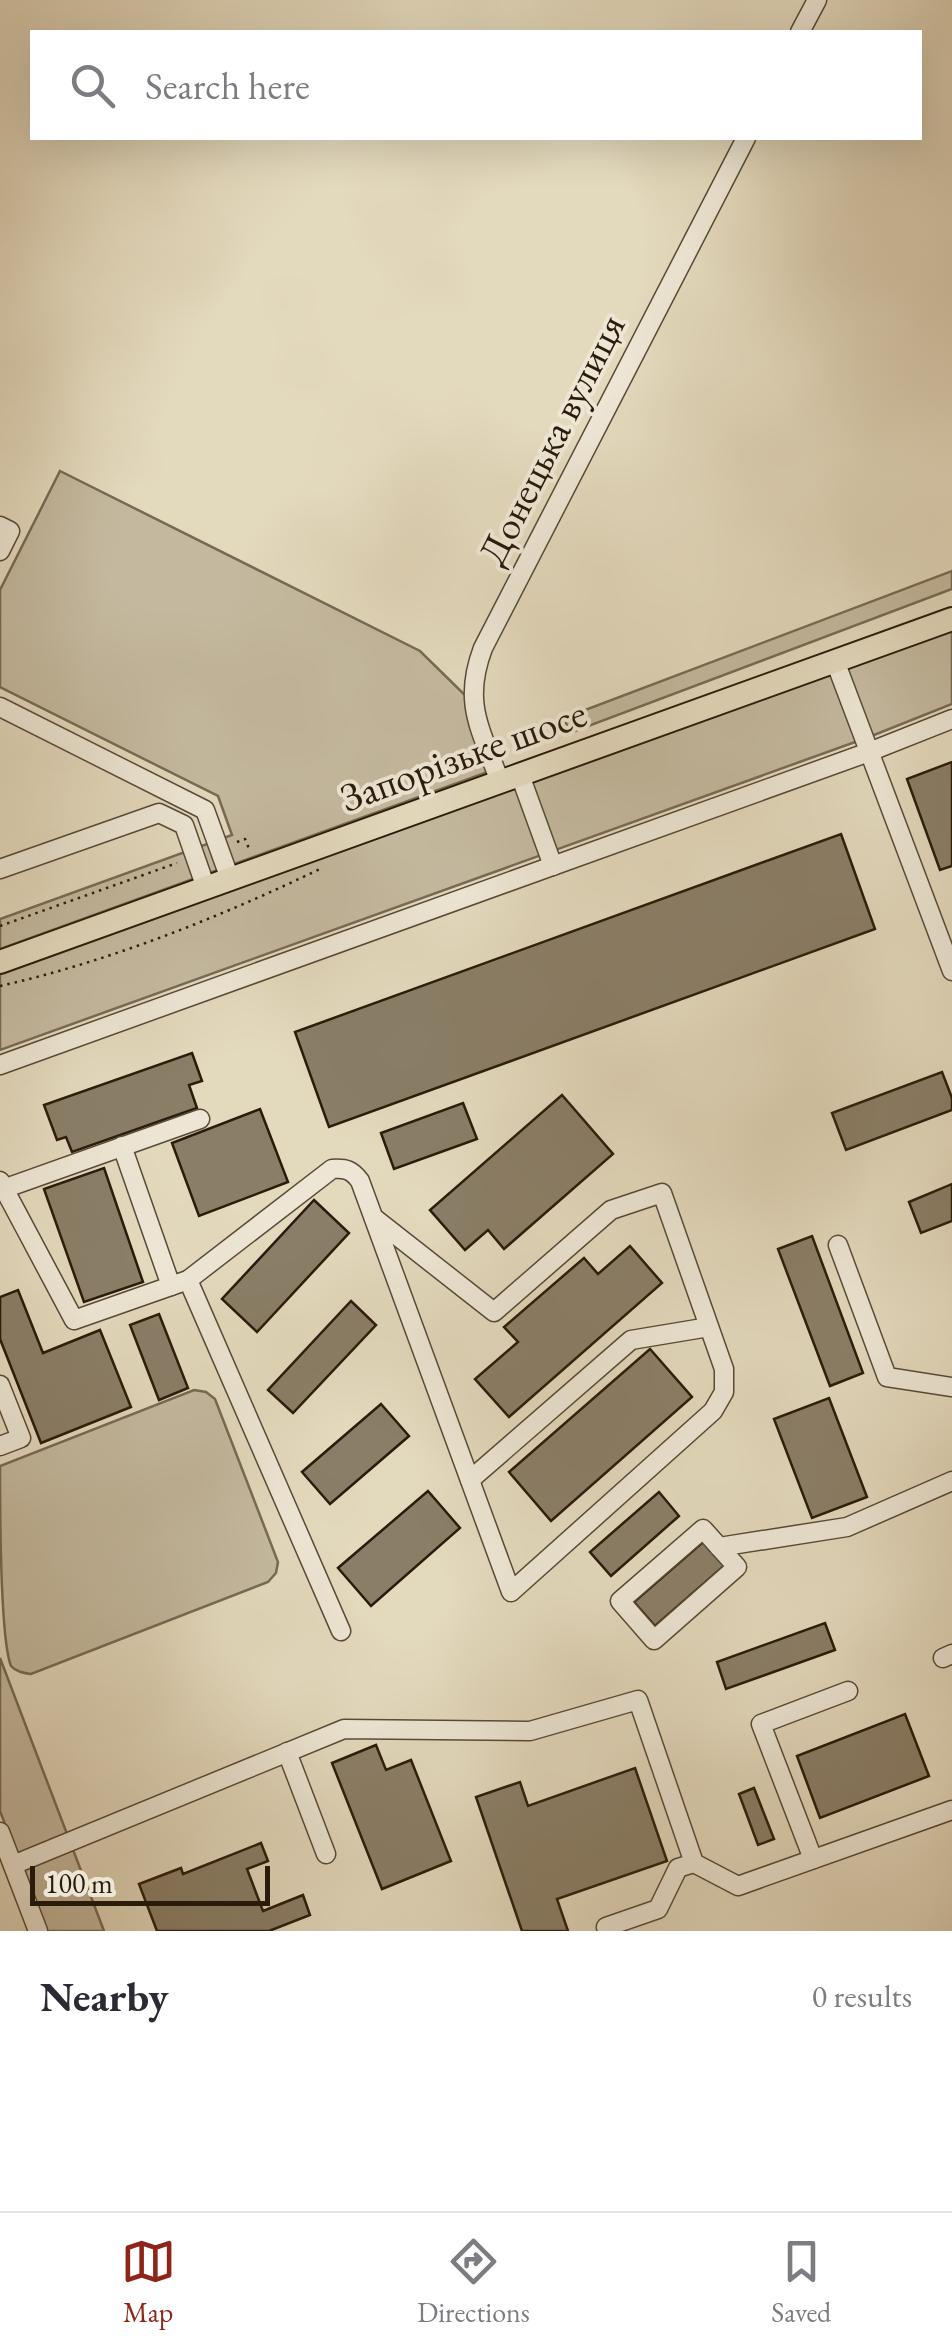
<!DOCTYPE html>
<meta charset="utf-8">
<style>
body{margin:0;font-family:"EB Garamond",serif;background:#f7f7f7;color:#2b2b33}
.scale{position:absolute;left:30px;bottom:25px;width:240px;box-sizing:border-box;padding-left:10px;border:5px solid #2a1b0a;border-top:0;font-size:28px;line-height:35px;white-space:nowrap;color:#2a1b0a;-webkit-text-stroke:8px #ede6d4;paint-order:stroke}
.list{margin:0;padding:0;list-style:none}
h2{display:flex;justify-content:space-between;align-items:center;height:130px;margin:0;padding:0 40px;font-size:42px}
h2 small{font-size:32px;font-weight:400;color:#7c7c81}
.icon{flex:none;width:55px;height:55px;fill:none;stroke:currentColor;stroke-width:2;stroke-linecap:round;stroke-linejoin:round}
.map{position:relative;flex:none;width:952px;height:1931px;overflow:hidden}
.search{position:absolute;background:#fff;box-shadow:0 10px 40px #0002;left:30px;right:30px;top:30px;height:110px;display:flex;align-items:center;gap:25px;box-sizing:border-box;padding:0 35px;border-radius:0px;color:#7c7c81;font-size:38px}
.sheet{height:280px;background:#fff}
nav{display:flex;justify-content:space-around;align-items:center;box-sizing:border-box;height:140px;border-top:2px solid #e1e1e2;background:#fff;font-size:28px;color:#7c7c81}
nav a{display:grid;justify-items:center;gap:5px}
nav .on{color:#8f2418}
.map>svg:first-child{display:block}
.green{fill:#c4b99f;stroke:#776a54;stroke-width:2.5}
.building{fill:#8a7e67;stroke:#2a1b0a;stroke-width:2.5}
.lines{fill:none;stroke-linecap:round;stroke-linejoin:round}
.minor-casing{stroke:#584a37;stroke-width:21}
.major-casing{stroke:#2a1b0a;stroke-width:26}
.path{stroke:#2a1b0a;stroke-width:2.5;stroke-dasharray:2.5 5;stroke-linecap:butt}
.minor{stroke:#ede6d4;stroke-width:18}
.major{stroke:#e3d9bd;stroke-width:22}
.labels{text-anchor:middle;stroke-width:8;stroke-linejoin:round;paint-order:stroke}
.street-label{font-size:40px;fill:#2a1b0a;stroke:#ede6d4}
</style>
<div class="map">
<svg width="952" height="1931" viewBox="0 0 952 1931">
<rect width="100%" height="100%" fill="#e3d9bd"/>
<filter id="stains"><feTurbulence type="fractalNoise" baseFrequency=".002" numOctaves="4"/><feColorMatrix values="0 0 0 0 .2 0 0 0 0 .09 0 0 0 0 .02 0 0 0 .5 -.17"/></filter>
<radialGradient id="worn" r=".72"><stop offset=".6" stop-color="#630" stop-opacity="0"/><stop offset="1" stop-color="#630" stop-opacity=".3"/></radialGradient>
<g class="green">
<path d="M 60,471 L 420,651 L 471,701 L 496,769 L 0,949 L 0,919 L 232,835 L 218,796 L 0,687 L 0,590 Z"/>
<path d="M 952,571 L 952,589 L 570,733 L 564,718 Z"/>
<path d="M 952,630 L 952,704 L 869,737 L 0,1050 L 0,974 Z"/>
<path d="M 194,1390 L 206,1392 L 215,1399 L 278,1562 L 276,1573 L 268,1582 L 31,1674 C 24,1673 16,1672 11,1666 C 0,1638 0,1505 0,1466 Z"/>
<path d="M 0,1658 L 104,1931 L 46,1931 L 0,1811 Z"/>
</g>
<g class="building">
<path d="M 952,762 L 952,866 L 940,870 L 907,779 Z"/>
<path d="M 841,834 L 875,929 L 329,1127 L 295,1032 Z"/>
<path d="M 192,1053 L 202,1081 L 189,1085 L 197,1108 L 72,1152 L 66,1137 L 57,1140 L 44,1105 Z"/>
<path d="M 942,1072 L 952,1098 L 952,1110 L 846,1150 L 832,1113 Z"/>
<path d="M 562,1095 L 613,1154 L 504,1249 L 488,1230 L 465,1250 L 430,1210 Z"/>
<path d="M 463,1103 L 477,1139 L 394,1169 L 381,1133 Z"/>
<path d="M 260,1109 L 288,1182 L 199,1216 L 172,1143 Z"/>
<path d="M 104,1168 L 143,1282 L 84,1302 L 44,1189 Z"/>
<path d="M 952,1184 L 952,1221 L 921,1233 L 909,1202 Z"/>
<path d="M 314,1200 L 349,1233 L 257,1332 L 222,1299 Z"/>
<path d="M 812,1236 L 863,1373 L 830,1386 L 778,1249 Z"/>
<path d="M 630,1246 L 662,1283 L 509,1417 L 475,1379 L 518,1342 L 504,1327 L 584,1258 L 598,1274 Z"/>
<path d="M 18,1290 L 43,1353 L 100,1330 L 131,1407 L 41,1443 L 0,1339 L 0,1297 Z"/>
<path d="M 351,1301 L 376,1325 L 293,1413 L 268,1390 Z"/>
<path d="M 159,1314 L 188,1388 L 159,1400 L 130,1325 Z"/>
<path d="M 650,1349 L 692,1397 L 551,1521 L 509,1472 Z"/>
<path d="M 829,1398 L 867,1497 L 812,1518 L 774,1419 Z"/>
<path d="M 381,1404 L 409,1436 L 330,1504 L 302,1472 Z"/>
<path d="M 428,1491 L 460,1528 L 371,1606 L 338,1568 Z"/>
<path d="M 659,1492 L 679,1516 L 611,1576 L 590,1552 Z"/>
<path d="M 703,1542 L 724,1566 L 655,1626 L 634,1602 Z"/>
<path d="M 825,1623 L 835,1650 L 726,1689 L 717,1662 Z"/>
<path d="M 905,1714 L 929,1776 L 820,1818 L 797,1756 Z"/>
<path d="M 376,1745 L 386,1770 L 411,1760 L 451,1861 L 382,1889 L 332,1763 Z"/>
<path d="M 635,1768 L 667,1861 L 557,1899 L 568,1931 L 522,1931 L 476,1797 L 520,1782 L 528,1806 Z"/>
<path d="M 754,1788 L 774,1839 L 758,1845 L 739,1794 Z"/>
<path d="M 261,1843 L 268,1861 L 247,1869 L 263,1911 L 303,1895 L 310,1915 L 269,1931 L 157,1931 L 139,1884 L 181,1868 L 183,1874 Z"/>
</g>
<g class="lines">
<defs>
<g id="minor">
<path d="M 800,32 L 817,0"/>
<path d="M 0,526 L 10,531 L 0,551"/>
<path d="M 835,661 L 952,971"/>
<path d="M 0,707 L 205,810 L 230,879"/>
<path d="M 520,775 L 553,866"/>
<path d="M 500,782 C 481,729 462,704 483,648 L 746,138"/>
<path d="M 0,869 L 159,813 L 184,825 L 206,888"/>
<path d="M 0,1065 L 869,752 L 952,719"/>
<path d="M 122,1146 L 171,1286"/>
<path d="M 0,1181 L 74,1320 L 188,1280 L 332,1169 C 346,1168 352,1170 360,1181 L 511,1592 L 713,1411 L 724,1392 L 724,1369 L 662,1193 L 611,1210 L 494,1312 L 373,1217"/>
<path d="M 3,1189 L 200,1119"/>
<path d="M 838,1245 L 887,1377 L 952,1387"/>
<path d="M 188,1280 L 341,1631"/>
<path d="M 0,1385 L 21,1438 L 0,1446"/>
<path d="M 470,1480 L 631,1340 L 709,1327"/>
<path d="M 703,1529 L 737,1567 L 654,1640 L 620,1601 Z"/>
<path d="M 719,1547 L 847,1527 L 952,1481"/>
<path d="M 943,1658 L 952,1654"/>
<path d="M 287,1752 L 326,1854"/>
<path d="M 0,1832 L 38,1931"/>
<path d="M 813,1859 L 761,1724 L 848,1691"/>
<path d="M 13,1865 L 344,1729 L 530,1731 L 638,1700 L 694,1863 L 738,1886 L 952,1810"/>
<path d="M 606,1927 L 658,1909 L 678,1868 L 694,1863"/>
</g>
<path id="major" d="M 0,962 L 952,619"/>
</defs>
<use href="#minor" class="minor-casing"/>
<use href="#major" class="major-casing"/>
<g class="path">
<path d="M 237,842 L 245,839 L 250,851"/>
<path d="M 0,926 L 177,863"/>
<path d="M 0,986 C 111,961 220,917 322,868"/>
</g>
<use href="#minor" class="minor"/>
<use href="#major" class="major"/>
</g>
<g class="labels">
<g class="street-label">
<text transform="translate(551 439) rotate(-63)" y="14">Донецька вулиця</text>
<text transform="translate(463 755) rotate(-20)" y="14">Запорізьке шосе</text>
</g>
</g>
<rect width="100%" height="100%" filter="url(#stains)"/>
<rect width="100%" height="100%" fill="url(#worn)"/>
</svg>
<div class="scale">100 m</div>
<div class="search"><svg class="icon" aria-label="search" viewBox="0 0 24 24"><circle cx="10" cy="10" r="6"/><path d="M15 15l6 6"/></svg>Search here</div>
</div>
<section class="sheet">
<h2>Nearby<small>0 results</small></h2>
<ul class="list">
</ul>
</section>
<nav>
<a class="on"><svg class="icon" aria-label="map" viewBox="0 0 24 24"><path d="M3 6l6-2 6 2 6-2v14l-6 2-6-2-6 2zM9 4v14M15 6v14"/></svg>Map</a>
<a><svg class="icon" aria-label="directions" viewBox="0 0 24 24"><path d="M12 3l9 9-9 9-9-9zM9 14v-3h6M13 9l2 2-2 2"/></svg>Directions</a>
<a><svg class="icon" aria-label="saved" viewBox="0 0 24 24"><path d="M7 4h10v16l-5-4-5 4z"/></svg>Saved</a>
</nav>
